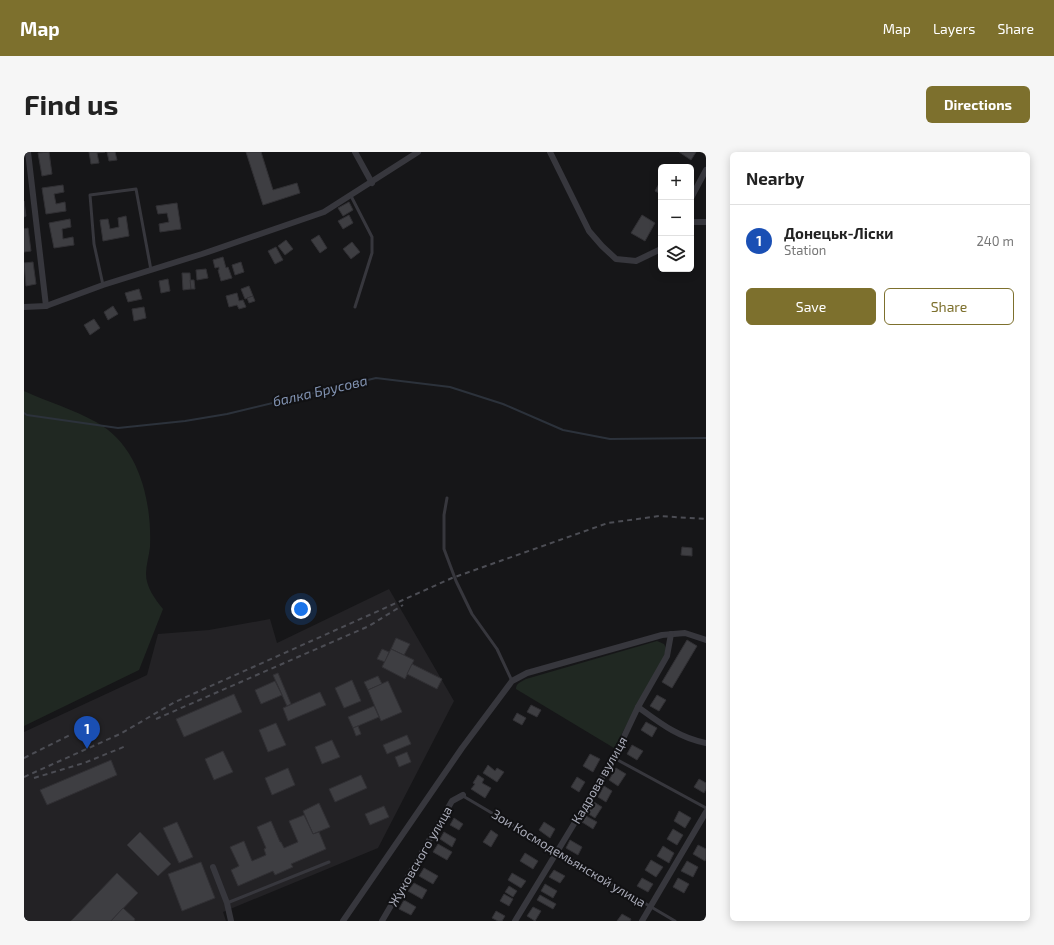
<!DOCTYPE html>
<meta charset="utf-8">
<style>
body{margin:0;font-family:"Exo 2",sans-serif;background:#f6f6f6;color:#222}
.controls{position:absolute;right:12px;top:12px;display:grid;overflow:hidden;border-radius:6px;box-shadow:0 2px 10px #0003}
.controls button{width:36px;height:36px;display:grid;place-items:center;padding:0;border:0;border-bottom:1px solid #e0e0e0;background:#fff;color:#222;font:20px sans-serif}
.you{position:absolute;left:277px;top:457px;width:14px;height:14px;margin:-10px;border:3px solid #fff;border-radius:50%;background:#1a73e8;box-shadow:0 0 0 6px #1a73e833}
.badge{display:grid;place-items:center;width:26px;height:26px;border-radius:50%;background:#7d702d;color:#fff;font-size:13px;font-weight:700}
.pin{position:absolute;translate:-50% -33px;filter:drop-shadow(0 1px 2px #0008)}
.pin::after{content:'';position:absolute;top:21px;width:14px;height:12px;background:inherit;clip-path:polygon(0 0,100% 0,50% 100%)}
.list{margin:0;padding:0;list-style:none}
h2{display:flex;justify-content:space-between;align-items:center;height:52px;margin:0;padding:0 16px;font-size:17px}
h2 small{font-size:13px;font-weight:400;color:#767676}
.list li{display:grid;grid-template-columns:26px 1fr auto;gap:12px;align-items:center;box-sizing:border-box;height:72px;padding:0 16px;border-top:1px solid #e0e0e0}
.list b{display:block;font-size:15px;white-space:nowrap}
.list p{margin:0;font-size:13px;white-space:nowrap;color:#767676}
.list em{font-size:13px;font-style:normal;color:#767676}
.actions{display:flex;gap:8px;padding:12px 16px}
.actions a{flex:1;padding:9px 0;border:1px solid #7d702d;border-radius:6px;text-align:center;font-size:14px;color:#7d702d}
.actions .main{background:#7d702d;color:#fff}
.icon{flex:none;width:22px;height:22px;fill:none;stroke:currentColor;stroke-width:2;stroke-linecap:round;stroke-linejoin:round}
.map{position:relative;flex:none;width:682px;height:769px;overflow:hidden;border-radius:6px}
header{display:flex;align-items:center;gap:24px;box-sizing:border-box;height:56px;padding:0 20px;background:#7d702d;color:#fff}
header strong{font-size:19px}
nav{display:flex;gap:22px;margin-inline-start:auto;font-size:14px}
.intro{display:flex;align-items:center;justify-content:space-between;box-sizing:border-box;height:96px;padding:0 24px}
h1{margin:0;font-size:28px}
.button{padding:10px 18px;border-radius:6px;background:#7d702d;color:#fff;font-size:14px;font-weight:700}
main{display:flex;gap:24px;padding:0 24px}
aside{flex:1;background:#fff;border-radius:6px;box-shadow:0 2px 10px #0003}
.map>svg:first-child{display:block}
.built{fill:#232225}
.green{fill:#202822}
.lines{fill:none;stroke-linecap:round;stroke-linejoin:round}
.stream{stroke:#2c323b;stroke-width:2}
.building{fill:#3e3e42;stroke:#313034}
.service{stroke:#37373d;stroke-width:3}
.minor{stroke:#37373d;stroke-width:6}
.rail{stroke:#4c4d54;stroke-width:2;stroke-dasharray:5 4;stroke-linecap:butt}
.labels{text-anchor:middle;stroke-width:4;stroke-linejoin:round;paint-order:stroke}
.street-label{font-size:13px;fill:#a8aab7;stroke:#111113}
.water-label{font-size:14px;font-style:italic;fill:#8192b1;stroke:#111113}
</style>
<header>
<strong>Map</strong>
<nav><a>Map</a><a>Layers</a><a>Share</a></nav>
</header>
<div class="intro"><h1>Find us</h1><a class="button">Directions</a></div>
<main>
<div class="map">
<svg width="682" height="769" viewBox="0 0 682 769">
<rect width="100%" height="100%" fill="#161618"/>
<path class="built" d="M 365,437 L 430,549 L 354,696 L 199,760 L 202,769 L 0,769 L 0,580 L 123,523 L 134,482 L 185,478 L 246,467 L 253,491 Z"/>
<g class="green">
<path d="M 0,239 C 24,250 49,257 72,270 C 115,293 128,349 126,395 C 125,404 122,413 122,422 C 122,435 131,447 139,457 L 115,518 L 0,574 Z"/>
<path d="M 633,489 L 640,492 L 642,496 L 640,505 L 590,596 L 492,537 C 492,531 497,530 502,527 Z"/>
</g>
<g class="lines">
<path class="stream" d="M 0,261 L 3,263 L 94,276 L 161,269 L 203,262 L 352,226 L 426,235 L 479,252 L 539,278 L 586,287 L 682,286"/>
</g>
<g class="building">
<path d="M 25,0 L 28,22 L 18,24 L 14,1 Z"/>
<path d="M 65,0 L 81,0 L 73,1 L 75,11 L 67,12 Z"/>
<path d="M 83,0 L 91,0 L 93,8 L 85,9 Z"/>
<path d="M 222,0 L 237,0 L 249,38 L 273,31 L 276,41 L 239,53 Z"/>
<path d="M 655,0 L 672,0 L 667,8 Z"/>
<path d="M 637,28 L 637,42 L 631,39 Z"/>
<path d="M 39,33 L 40,40 L 30,42 L 32,52 L 41,50 L 42,59 L 22,62 L 18,36 Z"/>
<path d="M 0,49 L 2,64 L 0,65 Z"/>
<path d="M 325,50 L 329,58 L 319,64 L 314,56 Z"/>
<path d="M 153,51 L 157,77 L 136,80 L 135,72 L 145,70 L 143,61 L 134,62 L 132,54 Z"/>
<path d="M 325,63 L 329,71 L 319,77 L 314,69 Z"/>
<path d="M 618,63 L 631,71 L 621,89 L 607,81 Z"/>
<path d="M 102,64 L 105,84 L 79,89 L 76,68 L 84,67 L 86,77 L 95,75 L 94,66 Z"/>
<path d="M 46,67 L 47,75 L 38,77 L 39,87 L 49,85 L 50,93 L 30,96 L 25,71 Z"/>
<path d="M 4,76 L 7,99 L 0,100 L 0,77 Z"/>
<path d="M 295,83 L 303,96 L 296,101 L 287,88 Z"/>
<path d="M 262,88 L 269,97 L 261,103 L 254,94 Z"/>
<path d="M 328,90 L 336,100 L 327,107 L 319,97 Z"/>
<path d="M 252,95 L 259,108 L 251,112 L 244,99 Z"/>
<path d="M 199,105 L 202,116 L 204,115 L 208,126 L 197,129 L 194,118 L 195,118 L 195,115 L 191,116 L 189,108 Z"/>
<path d="M 9,110 L 12,132 L 2,134 L 0,111 Z"/>
<path d="M 217,110 L 220,120 L 211,123 L 208,113 Z"/>
<path d="M 182,117 L 184,126 L 173,128 L 172,118 Z"/>
<path d="M 158,121 L 166,121 L 167,137 L 159,138 Z"/>
<path d="M 144,127 L 146,139 L 137,141 L 135,129 Z"/>
<path d="M 166,128 L 170,128 L 171,137 L 167,137 Z"/>
<path d="M 225,134 L 229,144 L 221,147 L 217,137 Z"/>
<path d="M 115,137 L 118,147 L 104,150 L 101,141 Z"/>
<path d="M 213,141 L 215,149 L 219,148 L 222,155 L 215,157 L 213,153 L 205,155 L 202,144 Z"/>
<path d="M 229,144 L 231,149 L 225,151 L 223,146 Z"/>
<path d="M 89,154 L 94,162 L 84,168 L 80,160 Z"/>
<path d="M 120,155 L 122,166 L 110,169 L 108,157 Z"/>
<path d="M 70,167 L 76,176 L 66,183 L 60,173 Z"/>
<path d="M 658,395 L 668,396 L 668,404 L 657,403 Z"/>
<path d="M 372,486 L 386,492 L 380,503 L 367,497 Z"/>
<path d="M 663,488 L 673,494 L 648,536 L 638,530 Z"/>
<path d="M 358,497 L 365,500 L 361,510 L 353,507 Z"/>
<path d="M 367,497 L 390,508 L 381,527 L 358,515 Z"/>
<path d="M 388,512 L 418,527 L 413,537 L 383,522 Z"/>
<path d="M 254,521 L 267,552 L 263,554 L 249,523 Z"/>
<path d="M 354,524 L 358,532 L 344,538 L 340,530 Z"/>
<path d="M 328,528 L 337,549 L 320,556 L 311,536 Z"/>
<path d="M 251,529 L 258,543 L 237,552 L 231,538 Z"/>
<path d="M 364,529 L 378,560 L 357,569 L 344,538 Z"/>
<path d="M 296,540 L 302,553 L 264,569 L 259,556 Z"/>
<path d="M 210,542 L 218,560 L 160,585 L 152,567 Z"/>
<path d="M 633,543 L 642,548 L 635,559 L 626,554 Z"/>
<path d="M 507,553 L 517,558 L 513,565 L 503,560 Z"/>
<path d="M 350,554 L 355,565 L 329,576 L 324,565 Z"/>
<path d="M 493,561 L 502,566 L 498,573 L 489,568 Z"/>
<path d="M 622,570 L 633,576 L 628,585 L 617,578 Z"/>
<path d="M 252,571 L 262,593 L 244,600 L 235,578 Z"/>
<path d="M 334,574 L 337,582 L 332,584 L 329,576 Z"/>
<path d="M 383,583 L 387,592 L 363,602 L 359,593 Z"/>
<path d="M 308,588 L 316,605 L 298,612 L 291,595 Z"/>
<path d="M 608,593 L 619,599 L 613,608 L 603,602 Z"/>
<path d="M 199,599 L 209,620 L 190,628 L 181,607 Z"/>
<path d="M 383,600 L 387,610 L 375,615 L 371,605 Z"/>
<path d="M 566,602 L 576,607 L 569,620 L 559,614 Z"/>
<path d="M 87,608 L 93,623 L 23,653 L 16,638 Z"/>
<path d="M 464,613 L 471,619 L 473,616 L 480,620 L 473,630 L 459,621 Z"/>
<path d="M 264,616 L 271,633 L 248,643 L 241,626 Z"/>
<path d="M 592,616 L 602,622 L 594,634 L 585,628 Z"/>
<path d="M 337,623 L 343,636 L 311,650 L 305,637 Z"/>
<path d="M 454,623 L 460,627 L 458,631 L 467,636 L 461,646 L 447,637 L 451,632 L 449,631 Z"/>
<path d="M 553,625 L 561,630 L 555,640 L 547,635 Z"/>
<path d="M 675,627 L 682,631 L 682,637 L 680,641 L 670,635 Z"/>
<path d="M 580,634 L 588,639 L 582,650 L 574,645 Z"/>
<path d="M 570,650 L 578,655 L 571,666 L 563,661 Z"/>
<path d="M 295,651 L 306,675 L 289,682 L 279,659 Z"/>
<path d="M 360,654 L 365,665 L 346,673 L 341,662 Z"/>
<path d="M 655,659 L 667,666 L 661,676 L 650,669 Z"/>
<path d="M 280,663 L 289,682 L 295,680 L 302,697 L 267,712 L 269,715 L 251,723 L 249,719 L 214,734 L 207,718 L 215,714 L 206,695 L 220,689 L 228,709 L 242,703 L 240,697 L 242,696 L 233,675 L 247,669 L 256,690 L 257,690 L 260,696 L 274,690 L 265,669 Z"/>
<path d="M 562,664 L 573,670 L 569,677 L 558,670 Z"/>
<path d="M 430,666 L 439,672 L 435,678 L 426,673 Z"/>
<path d="M 153,670 L 169,705 L 155,711 L 139,676 Z"/>
<path d="M 520,670 L 531,677 L 526,686 L 515,678 Z"/>
<path d="M 649,677 L 659,683 L 653,693 L 643,687 Z"/>
<path d="M 467,678 L 474,683 L 467,695 L 459,690 Z"/>
<path d="M 116,680 L 147,712 L 134,724 L 103,693 Z"/>
<path d="M 420,680 L 432,687 L 428,695 L 416,687 Z"/>
<path d="M 546,688 L 558,695 L 554,703 L 542,696 Z"/>
<path d="M 414,692 L 428,700 L 423,708 L 409,700 Z"/>
<path d="M 674,693 L 682,697 L 682,707 L 681,709 L 669,702 Z"/>
<path d="M 639,694 L 650,701 L 645,711 L 633,704 Z"/>
<path d="M 501,701 L 514,709 L 509,717 L 496,709 Z"/>
<path d="M 627,708 L 639,715 L 632,725 L 621,718 Z"/>
<path d="M 663,709 L 674,715 L 669,725 L 657,719 Z"/>
<path d="M 177,710 L 191,746 L 158,759 L 144,722 Z"/>
<path d="M 400,716 L 414,724 L 409,732 L 395,724 Z"/>
<path d="M 530,718 L 541,724 L 536,731 L 525,725 Z"/>
<path d="M 93,721 L 114,741 L 87,769 L 47,769 Z"/>
<path d="M 488,721 L 502,729 L 497,736 L 484,728 Z"/>
<path d="M 618,726 L 629,732 L 624,740 L 613,734 Z"/>
<path d="M 654,726 L 665,732 L 660,741 L 649,735 Z"/>
<path d="M 390,731 L 403,738 L 398,747 L 384,739 Z"/>
<path d="M 521,732 L 533,739 L 529,746 L 517,739 Z"/>
<path d="M 485,734 L 493,739 L 489,745 L 481,740 Z"/>
<path d="M 480,742 L 489,747 L 485,754 L 476,749 Z"/>
<path d="M 516,743 L 532,752 L 529,757 L 513,748 Z"/>
<path d="M 380,748 L 392,755 L 387,763 L 375,757 Z"/>
<path d="M 509,755 L 517,759 L 511,769 L 503,764 Z"/>
<path d="M 99,756 L 111,767 L 110,769 L 87,769 Z"/>
<path d="M 472,759 L 481,764 L 478,769 L 474,769 L 468,766 Z"/>
<path d="M 598,762 L 607,767 L 606,769 L 593,769 Z"/>
</g>
<g class="lines">
<g class="service">
<path d="M 327,44 L 348,85 L 348,101 L 331,155"/>
<path d="M 79,133 L 70,92 L 66,43 L 112,37 L 127,118"/>
<path d="M 423,346 L 420,363 L 420,397 L 432,429 L 448,462 L 473,497 L 488,529"/>
<path d="M 590,606 L 682,656"/>
<path d="M 439,644 L 651,769"/>
<path d="M 203,751 L 305,710"/>
</g>
<g class="minor">
<path d="M 4,0 L 22,154"/>
<path d="M 331,0 L 348,31"/>
<path d="M 526,0 L 565,79 L 578,94 L 592,107 L 612,109 L 637,97"/>
<path d="M 667,46 L 682,18"/>
<path d="M 667,70 L 682,70"/>
<path d="M 0,155 L 22,154 L 79,133 L 178,102 L 300,60 L 394,0"/>
<path d="M 614,555 C 636,571 655,586 682,591"/>
<path d="M 189,715 L 203,751 L 207,769"/>
<path d="M 319,769 L 438,596 L 488,529 L 503,521 L 638,483 L 661,481 L 682,488"/>
<path d="M 358,769 L 428,649 L 439,643"/>
<path d="M 491,769 L 590,606 L 614,555 L 643,504 L 647,482"/>
<path d="M 618,769 L 682,660"/>
</g>
<g class="rail">
<path d="M 132,567 L 345,474 L 379,453"/>
<path d="M 0,606 L 48,582"/>
<path d="M 0,625 L 96,582 L 151,550 L 428,426 L 584,371 L 635,364 L 682,367"/>
<path d="M 10,626 L 60,611 L 102,594"/>
</g>
</g>
<g class="labels">
<g class="street-label">
<text transform="translate(575 628) rotate(-60)" y="5">Кадрова вулиця</text>
<text transform="translate(396 704) rotate(-60)" y="5">Жуковского улица</text>
<text transform="translate(545 706) rotate(31)" y="5">Зои Космодемьянской улица</text>
</g>
<g class="water-label">
<text transform="translate(296 239) rotate(-13)" y="5">балка Брусова</text>
</g>
</g>
</svg>
<div class="controls">
<button>+</button>
<button>−</button>
<button><svg class="icon" aria-label="layers" viewBox="0 0 24 24"><path d="M12 4l9 5-9 5-9-5zM3 14l9 5 9-5"/></svg></button>
</div>
<div class="you"></div>
<div class="pin badge" style="left:63px;top:597px;background:#1a4fb4">1</div>
</div>
<aside>
<h2>Nearby<small></small></h2>
<ul class="list">
<li><span class="badge" style="background:#1a4fb4">1</span><div><b>Донецьк-Ліски</b><p>Station</p></div><em>240 m</em></li>
</ul>
<div class="actions"><a class="main">Save</a><a>Share</a></div>
</aside>
</main>
